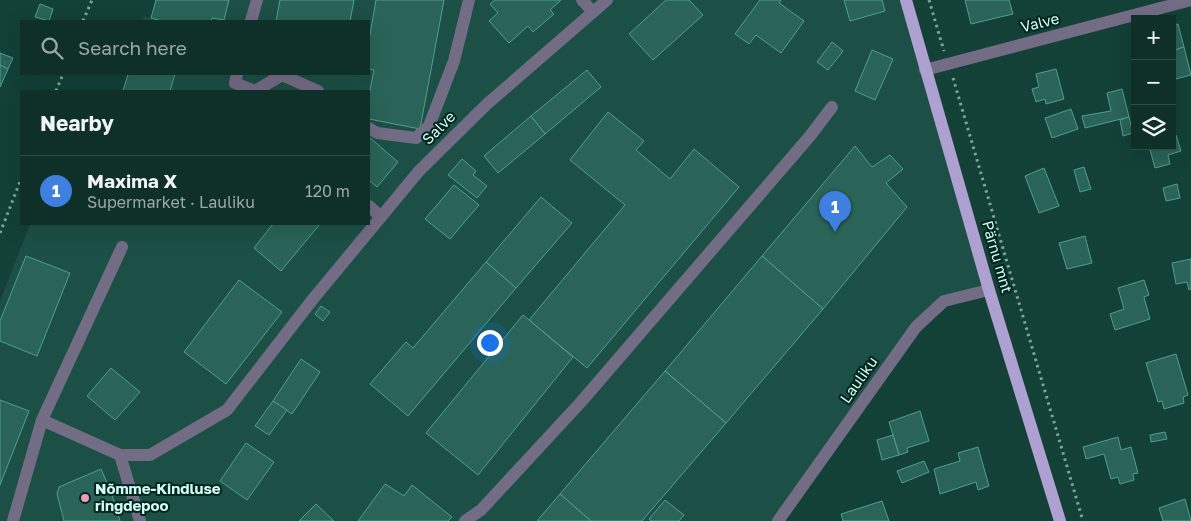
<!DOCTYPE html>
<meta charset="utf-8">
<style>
body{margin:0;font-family:"Golos Text",sans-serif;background:#1c3c35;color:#f1f3f6}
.controls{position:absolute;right:15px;top:15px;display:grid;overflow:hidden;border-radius:0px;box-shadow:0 5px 20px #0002}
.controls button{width:45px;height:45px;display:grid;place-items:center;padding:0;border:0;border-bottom:1px solid #2e4b46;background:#0e3029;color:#f1f3f6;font:25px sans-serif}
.you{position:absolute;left:489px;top:342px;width:18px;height:18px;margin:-12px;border:4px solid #fff;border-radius:50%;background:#1a73e8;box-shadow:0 0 0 8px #1a73e833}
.badge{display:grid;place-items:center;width:32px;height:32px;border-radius:50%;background:#f09ab7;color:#fff;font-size:16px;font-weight:700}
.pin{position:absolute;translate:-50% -41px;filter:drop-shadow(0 1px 2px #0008)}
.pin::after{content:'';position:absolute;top:26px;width:18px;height:15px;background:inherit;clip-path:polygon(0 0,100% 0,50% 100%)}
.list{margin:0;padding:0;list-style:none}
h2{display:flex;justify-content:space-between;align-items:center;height:65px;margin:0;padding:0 20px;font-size:21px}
h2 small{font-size:16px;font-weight:400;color:#9ba9a8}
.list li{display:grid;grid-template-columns:32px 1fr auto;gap:15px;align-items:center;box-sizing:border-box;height:70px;padding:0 20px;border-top:1px solid #2e4b46}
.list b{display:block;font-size:19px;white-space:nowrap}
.list p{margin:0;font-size:16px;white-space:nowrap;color:#9ba9a8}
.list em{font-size:16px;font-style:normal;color:#9ba9a8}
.icon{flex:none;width:28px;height:28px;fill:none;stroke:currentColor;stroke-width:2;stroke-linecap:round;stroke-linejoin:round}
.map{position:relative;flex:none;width:1191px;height:521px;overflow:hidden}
.search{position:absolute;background:#0e3029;box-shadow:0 5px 20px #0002;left:20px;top:20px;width:350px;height:55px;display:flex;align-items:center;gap:12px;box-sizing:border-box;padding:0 18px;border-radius:0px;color:#9ba9a8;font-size:19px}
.panel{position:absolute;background:#0e3029;box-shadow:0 5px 20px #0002;left:20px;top:90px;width:350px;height:135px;border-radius:0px}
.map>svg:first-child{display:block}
.built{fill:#1c4f45}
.building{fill:#2a6357;stroke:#4ea08f}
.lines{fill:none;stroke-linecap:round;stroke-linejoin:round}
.path{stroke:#7ca69c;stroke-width:3;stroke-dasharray:2.5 4;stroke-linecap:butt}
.minor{stroke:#736c85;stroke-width:12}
.major{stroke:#aea0d1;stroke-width:12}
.poi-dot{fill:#f09ab7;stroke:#01251f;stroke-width:2}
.labels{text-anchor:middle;stroke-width:4;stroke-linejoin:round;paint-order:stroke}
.street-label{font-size:15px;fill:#d4fbf1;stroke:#01251f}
.poi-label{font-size:15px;font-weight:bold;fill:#d4fbf1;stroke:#01251f;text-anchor:start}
</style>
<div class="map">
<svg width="1191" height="521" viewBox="0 0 1191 521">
<rect width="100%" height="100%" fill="#134037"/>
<path class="built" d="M 156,0 L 906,0 L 989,290 L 944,301 L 916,327 L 778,521 L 0,521 L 0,301 L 30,224 L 369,224 L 369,91 L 123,91 L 128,74 L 369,74 L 369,21 L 143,21 L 144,16 L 151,18 Z"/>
<g class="building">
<path d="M 156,0 L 229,0 L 224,20 L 212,18 L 211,21 L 162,21 L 151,18 Z"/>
<path d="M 280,0 L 354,0 L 350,21 L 276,21 Z"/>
<path d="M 376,0 L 444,0 L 420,129 L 369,119 L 369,95 L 374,70 L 369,69 L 369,40 Z"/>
<path d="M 495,0 L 561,0 L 550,10 L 554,14 L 533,32 L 528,26 L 509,43 L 489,21 L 498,13 L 490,4 Z"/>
<path d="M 666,0 L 689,0 L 703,15 L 653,60 L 629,34 Z"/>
<path d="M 760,0 L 781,0 L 779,3 L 804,21 L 781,53 L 756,35 L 749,44 L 735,34 Z"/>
<path d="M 844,0 L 882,0 L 885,11 L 850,21 Z"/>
<path d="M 965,0 L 1009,0 L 1013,14 L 971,24 Z"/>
<path d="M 40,4 L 53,9 L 49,21 L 35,17 Z"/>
<path d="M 1178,24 L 1184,47 L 1172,51 L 1172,25 Z"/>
<path d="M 832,42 L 843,51 L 828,70 L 817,62 Z"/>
<path d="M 1184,47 L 1191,75 L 1172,80 L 1172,51 Z"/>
<path d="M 872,50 L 893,59 L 875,100 L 855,91 Z"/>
<path d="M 0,53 L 13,58 L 8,69 L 0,65 Z"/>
<path d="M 0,65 L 8,69 L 0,87 Z"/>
<path d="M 1056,69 L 1064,99 L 1046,104 L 1045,99 L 1036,102 L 1032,89 L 1039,87 L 1036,74 Z"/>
<path d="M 587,70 L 601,87 L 545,134 L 531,116 Z"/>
<path d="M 128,74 L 175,74 L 170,91 L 123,91 Z"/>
<path d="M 1122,89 L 1129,117 L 1085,128 L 1082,116 L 1111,111 L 1107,93 Z"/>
<path d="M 1071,109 L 1078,129 L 1052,138 L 1045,118 Z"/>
<path d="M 608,112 L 644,141 L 636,150 L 670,179 L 694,149 L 739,187 L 587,368 L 529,320 L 625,205 L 570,160 Z"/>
<path d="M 531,116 L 545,134 L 498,173 L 484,156 Z"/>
<path d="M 1129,117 L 1133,133 L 1123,136 L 1120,120 Z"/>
<path d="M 1176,135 L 1181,151 L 1168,155 L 1170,164 L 1155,168 L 1149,146 L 1172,146 L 1172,136 Z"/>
<path d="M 369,137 L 398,162 L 377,187 L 369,180 Z"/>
<path d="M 855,146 L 872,167 L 890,155 L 903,169 L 886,183 L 907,207 L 823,309 L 762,256 Z"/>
<path d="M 462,159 L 476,171 L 473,175 L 487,186 L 477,198 L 448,175 Z"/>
<path d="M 1084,167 L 1091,189 L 1080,192 L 1074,170 Z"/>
<path d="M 1044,168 L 1059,206 L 1039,213 L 1025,176 Z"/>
<path d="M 1177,184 L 1180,198 L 1166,201 L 1163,188 Z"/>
<path d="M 454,185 L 479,205 L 450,239 L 425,219 Z"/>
<path d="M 541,197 L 572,223 L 516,288 L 486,262 Z"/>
<path d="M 273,224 L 320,224 L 281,271 L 254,248 Z"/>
<path d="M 1085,236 L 1092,263 L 1067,269 L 1059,243 Z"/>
<path d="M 26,256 L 70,273 L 37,356 L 0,341 L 0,321 Z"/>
<path d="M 762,256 L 823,309 L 726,423 L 665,371 Z"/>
<path d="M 1191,259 L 1191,289 L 1189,290 L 1187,282 L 1176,284 L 1172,263 Z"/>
<path d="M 486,262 L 516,288 L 408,416 L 370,384 L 406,342 L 413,348 Z"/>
<path d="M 239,280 L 282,312 L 226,384 L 184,352 Z"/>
<path d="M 1144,280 L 1149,295 L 1144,297 L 1150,319 L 1115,330 L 1110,314 L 1124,309 L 1118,288 Z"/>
<path d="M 321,306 L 330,312 L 323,321 L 315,314 Z"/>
<path d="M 523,315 L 573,357 L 478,475 L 426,433 Z"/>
<path d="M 1176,354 L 1188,395 L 1183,397 L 1184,403 L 1164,409 L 1162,401 L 1158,402 L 1146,363 Z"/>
<path d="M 301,359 L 320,372 L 292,414 L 273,401 Z"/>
<path d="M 111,368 L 140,392 L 115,420 L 87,396 Z"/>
<path d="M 665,371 L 726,423 L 642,521 L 591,521 L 560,494 Z"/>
<path d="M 0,400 L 29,411 L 0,485 Z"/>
<path d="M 273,401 L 287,410 L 269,435 L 255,426 Z"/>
<path d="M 920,411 L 929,441 L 907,448 L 908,452 L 899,455 L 889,422 Z"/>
<path d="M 1165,432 L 1167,439 L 1151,442 L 1150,435 Z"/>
<path d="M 893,435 L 899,455 L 882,460 L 877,440 Z"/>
<path d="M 1118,437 L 1121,450 L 1131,447 L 1138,473 L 1133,474 L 1134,480 L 1120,484 L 1118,477 L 1111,479 L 1104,454 L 1086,459 L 1083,447 Z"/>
<path d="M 246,443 L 274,462 L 247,500 L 220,481 Z"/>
<path d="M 978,447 L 989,486 L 978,490 L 976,482 L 940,494 L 934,469 L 960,461 L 958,453 Z"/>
<path d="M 924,461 L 929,472 L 902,483 L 897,471 Z"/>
<path d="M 101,469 L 111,492 L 120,521 L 64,521 L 57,494 L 59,487 Z"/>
<path d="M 385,484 L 404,496 L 412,485 L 452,517 L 448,521 L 358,521 Z"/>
<path d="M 560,494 L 591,521 L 537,521 Z"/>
<path d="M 1185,499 L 1191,521 L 1163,521 L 1159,508 Z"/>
<path d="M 665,500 L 684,515 L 679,521 L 651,521 L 649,519 Z"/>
<path d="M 882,501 L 889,521 L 843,521 L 841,514 Z"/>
<path d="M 316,504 L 334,521 L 299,521 Z"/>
</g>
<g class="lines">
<g class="path">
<path d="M 929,0 L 944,51"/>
<path d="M 83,21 L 92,0"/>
<path d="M 953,78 L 1083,521"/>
<path d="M 56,91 L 63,74"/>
<path d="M 0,233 L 21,179"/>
</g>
<g class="minor">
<path d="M 582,0 L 593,12"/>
<path d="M 251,21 L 257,0"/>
<path d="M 925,70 L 1191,0"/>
<path d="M 237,74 L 235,83 L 255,91 L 282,75 L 318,91"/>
<path d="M 369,128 L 377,133 L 416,138 L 429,126 L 454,61 L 469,0"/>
<path d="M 369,206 L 381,217"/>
<path d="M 42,420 L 120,455 L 150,455 L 227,410 L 313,299 L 419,171 L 487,104 L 607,0"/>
<path d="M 120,455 L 140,521"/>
<path d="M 13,521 L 42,420 L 122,247"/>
<path d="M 465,521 L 481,510 L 581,402 L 810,136 L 832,107"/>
<path d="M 778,521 L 916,327 L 944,301 L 989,290"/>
</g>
<path class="major" d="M 906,0 L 989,290 L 1060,521"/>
</g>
<circle class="poi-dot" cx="85" cy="498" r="5"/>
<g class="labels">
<g class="street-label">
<text transform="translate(1040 23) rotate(-14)" y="5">Valve</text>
<text transform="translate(439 128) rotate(-45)" y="5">Salve</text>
<text transform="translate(997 257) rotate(74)" y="5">Pärnu mnt</text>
<text transform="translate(859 380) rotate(-55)" y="5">Lauliku</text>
</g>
<g class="poi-label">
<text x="95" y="494">Nõmme-Kindluse<tspan x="95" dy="17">ringdepoo</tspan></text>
</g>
</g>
</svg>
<div class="controls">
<button>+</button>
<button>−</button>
<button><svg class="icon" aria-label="layers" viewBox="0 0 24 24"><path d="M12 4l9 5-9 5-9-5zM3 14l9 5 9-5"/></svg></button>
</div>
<div class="you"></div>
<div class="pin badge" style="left:835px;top:232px;background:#3f7fe0">1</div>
<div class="search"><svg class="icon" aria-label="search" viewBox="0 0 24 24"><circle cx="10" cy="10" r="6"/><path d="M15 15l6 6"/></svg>Search here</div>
<section class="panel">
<h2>Nearby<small></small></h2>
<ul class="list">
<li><span class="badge" style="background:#3f7fe0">1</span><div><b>Maxima X</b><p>Supermarket · Lauliku</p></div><em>120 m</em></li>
</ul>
</section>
</div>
